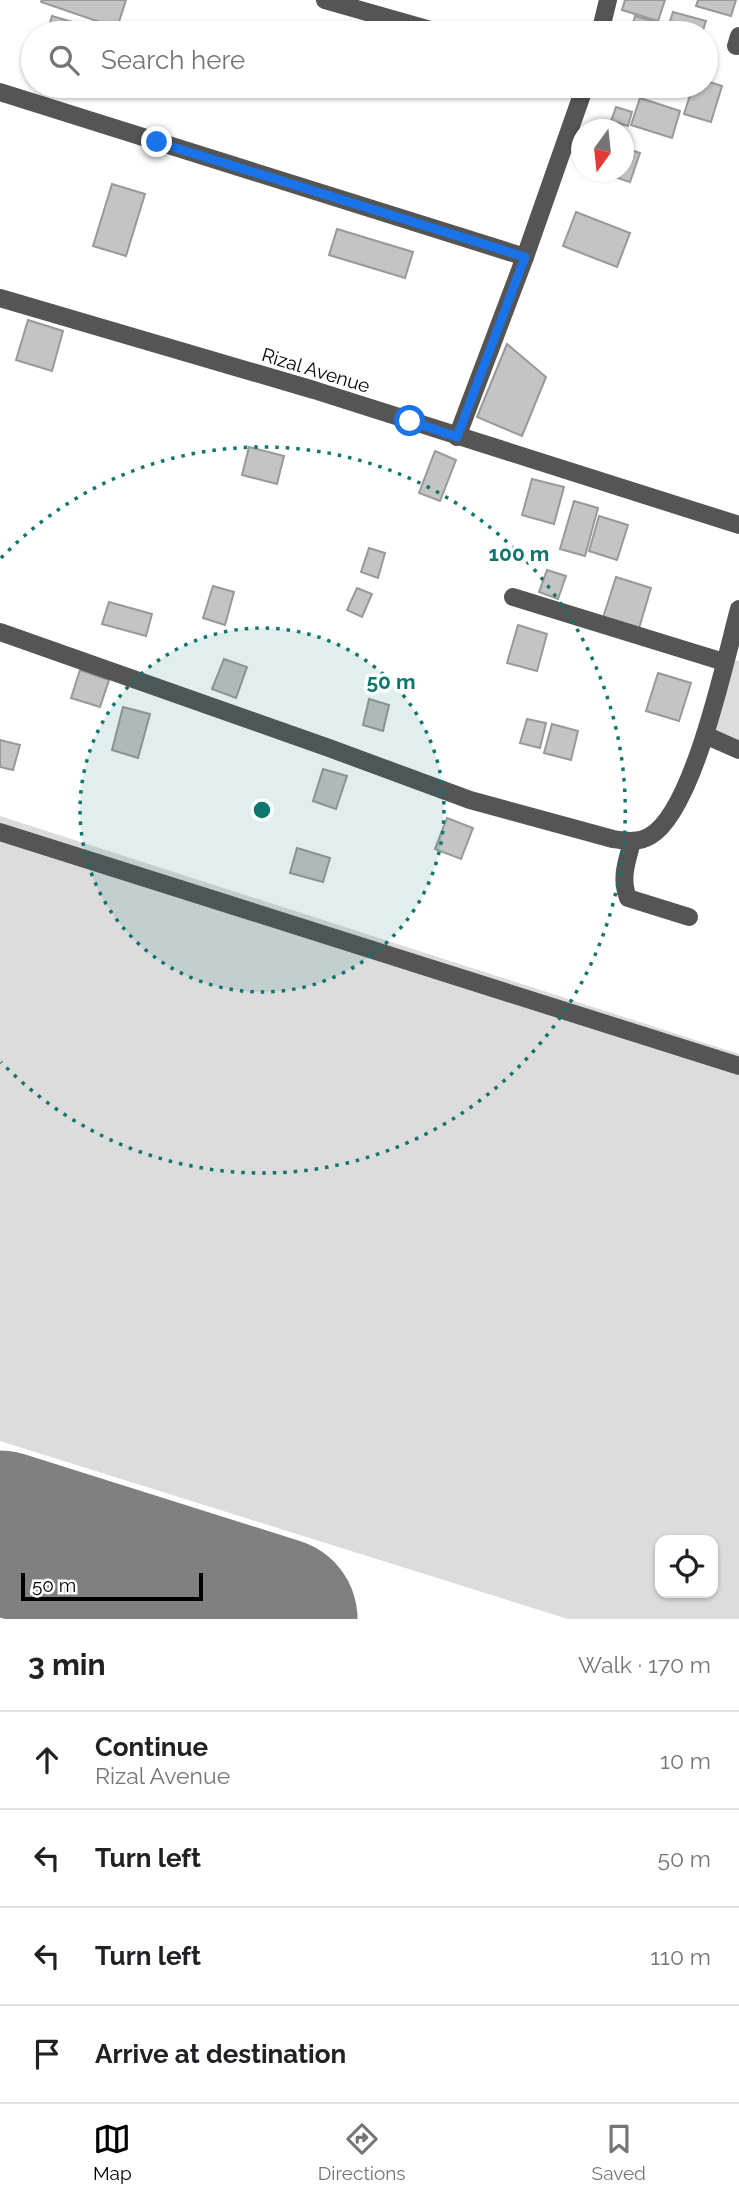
<!DOCTYPE html>
<meta charset="utf-8">
<style>
body{margin:0;font-family:Raleway,sans-serif;background:#f6f6f6;color:#202124}
.controls{position:absolute;right:21px;bottom:21px;display:grid;overflow:hidden;border-radius:14px;box-shadow:0 2px 5px #0004}
.controls button{width:63px;height:63px;display:grid;place-items:center;padding:0;border:0;border-bottom:2px solid #e0e0e0;background:#fff;color:#202124;font:35px sans-serif}
.compass{position:absolute;left:571px;top:119px;width:63px;height:63px;border-radius:50%;background:#fff;box-shadow:0 2px 5px #0004;rotate:195deg}
.scale{position:absolute;left:21px;bottom:18px;width:182px;box-sizing:border-box;padding-left:7px;border:4px solid #000;border-top:0;font-size:19px;line-height:24px;white-space:nowrap;color:#000;-webkit-text-stroke:5px #fff;paint-order:stroke}
.stop{position:absolute;width:21px;height:21px;margin:-16px;border:5px solid #1a73e8;border-radius:50%;background:#fff}
.stop.end{background:#1a73e8;border-color:#fff;box-shadow:0 2px 7px #0008}
.list{margin:0;padding:0;list-style:none}
h2{display:flex;justify-content:space-between;align-items:center;height:91px;margin:0;padding:0 28px;font-size:30px}
h2 small{font-size:23px;font-weight:400;color:#757577}
.list li{display:grid;grid-template-columns:46px 1fr auto;gap:21px;align-items:center;box-sizing:border-box;height:98px;padding:0 28px;border-top:2px solid #e0e0e0}
.list b{display:block;font-size:26px;white-space:nowrap}
.list p{margin:0;font-size:23px;white-space:nowrap;color:#757577}
.list em{font-size:23px;font-style:normal;color:#757577}
.icon{flex:none;width:38px;height:38px;fill:none;stroke:currentColor;stroke-width:2;stroke-linecap:round;stroke-linejoin:round}
.map{position:relative;flex:none;width:739px;height:1619px;overflow:hidden}
.search{position:absolute;background:#fff;box-shadow:0 2px 5px #0004;left:21px;right:21px;top:21px;height:77px;display:flex;align-items:center;gap:18px;box-sizing:border-box;padding:0 24px;border-radius:38px;color:#757577;font-size:26px}
.sheet{height:483px;background:#fff}
nav{display:flex;justify-content:space-around;align-items:center;box-sizing:border-box;height:98px;border-top:2px solid #e0e0e0;background:#fff;font-size:19px;color:#757577}
nav a{display:grid;justify-items:center;gap:4px}
nav .on{color:#000}
.map>svg:first-child{display:block}
.green{fill:#dcdcdc;fill-rule:evenodd}
.lines{fill:none;stroke-linecap:round;stroke-linejoin:round}
.runway{stroke:#808080;stroke-width:163}
.building{fill:#c4c4c4;stroke:#999;stroke-width:2}
.minor{stroke:#555;stroke-width:18}
.route{stroke:#1a73e8;stroke-width:9}
.ring{fill:none;stroke:#0f766e;stroke-width:3.5;stroke-dasharray:3.5 7}
.labels{text-anchor:middle;stroke-width:7;stroke-linejoin:round;paint-order:stroke}
.street-label{font-size:19px;fill:#000;stroke:#fff}
.centre{fill:#0f766e;stroke:#fff;stroke-width:3.5}
.ring-label{font-size:21px;text-anchor:middle;font-weight:bold;fill:#0f766e;stroke:#fff;stroke-width:7;stroke-linejoin:round;paint-order:stroke}
</style>
<div class="map">
<svg width="739" height="1619" viewBox="0 0 739 1619">
<rect width="100%" height="100%" fill="#fff"/>
<g class="green">
<path d="M 734,660 L 739,661 L 739,752 L 707,741 Z"/>
<path d="M 0,816 L 739,1054 L 739,1619 L 568,1619 L 0,1441 ZM 660,1540 L 713,1540 L 713,1593 L 660,1593 Z"/>
</g>
<g class="lines">
<path class="runway" d="M 0,1532 L 276,1619"/>
</g>
<g class="building">
<path d="M 42,0 L 126,0 L 117,28 L 41,2 Z"/>
<path d="M 625,0 L 665,0 L 658,21 L 622,10 Z"/>
<path d="M 698,0 L 736,0 L 731,16 L 696,6 Z"/>
<path d="M 673,12 L 706,21 L 702,33 L 666,33 Z"/>
<path d="M 52,16 L 86,26 L 84,33 L 47,33 Z"/>
<path d="M 635,16 L 666,25 L 664,33 L 631,31 Z"/>
<path d="M 706,81 L 722,86 L 711,122 L 684,114 L 693,86 L 706,86 Z"/>
<path d="M 46,86 L 70,86 L 69,92 Z"/>
<path d="M 621,86 L 647,86 L 643,98 L 620,91 Z"/>
<path d="M 663,86 L 690,86 L 687,93 Z"/>
<path d="M 640,98 L 680,111 L 672,138 L 631,125 Z"/>
<path d="M 616,107 L 632,112 L 628,126 L 611,121 Z"/>
<path d="M 624,148 L 640,153 L 630,182 L 599,172 L 624,172 Z"/>
<path d="M 112,184 L 145,194 L 126,256 L 93,246 Z"/>
<path d="M 576,212 L 630,233 L 617,267 L 563,246 Z"/>
<path d="M 337,229 L 413,252 L 405,278 L 329,255 Z"/>
<path d="M 28,320 L 63,331 L 52,371 L 16,360 Z"/>
<path d="M 507,344 L 546,377 L 522,436 L 477,417 Z"/>
<path d="M 249,447 L 284,456 L 277,484 L 242,475 Z"/>
<path d="M 435,451 L 456,460 L 440,501 L 419,493 Z"/>
<path d="M 532,479 L 564,487 L 554,524 L 522,515 Z"/>
<path d="M 574,501 L 598,508 L 585,556 L 560,549 Z"/>
<path d="M 599,516 L 628,525 L 617,560 L 589,551 Z"/>
<path d="M 369,548 L 385,553 L 378,578 L 361,572 Z"/>
<path d="M 547,570 L 566,576 L 558,599 L 539,592 Z"/>
<path d="M 616,577 L 651,588 L 637,635 L 601,624 Z"/>
<path d="M 213,586 L 234,592 L 225,625 L 203,618 Z"/>
<path d="M 357,588 L 372,594 L 362,617 L 347,610 Z"/>
<path d="M 109,602 L 152,614 L 146,636 L 102,624 Z"/>
<path d="M 518,625 L 547,634 L 537,671 L 507,663 Z"/>
<path d="M 224,659 L 247,667 L 236,698 L 212,689 Z"/>
<path d="M 80,670 L 109,680 L 100,707 L 71,698 Z"/>
<path d="M 658,673 L 691,683 L 679,721 L 646,711 Z"/>
<path d="M 369,699 L 389,705 L 383,731 L 363,725 Z"/>
<path d="M 123,707 L 150,714 L 138,758 L 112,750 Z"/>
<path d="M 527,719 L 546,723 L 540,748 L 520,743 Z"/>
<path d="M 552,724 L 578,731 L 571,760 L 544,753 Z"/>
<path d="M 0,740 L 20,745 L 13,770 L 0,767 Z"/>
<path d="M 323,769 L 347,776 L 336,809 L 313,801 Z"/>
<path d="M 447,818 L 473,828 L 461,859 L 435,849 Z"/>
<path d="M 297,848 L 330,858 L 323,882 L 290,873 Z"/>
</g>
<g class="lines">
<g class="minor">
<path d="M 325,0 L 441,33"/>
<path d="M 600,33 L 608,0"/>
<path d="M 736,46 L 739,36"/>
<path d="M 0,92 L 525,257"/>
<path d="M 0,298 L 314,390 L 739,525"/>
<path d="M 457,437 L 525,257 L 585,86"/>
<path d="M 513,597 L 724,662"/>
<path d="M 0,632 L 329,748 L 470,800 L 613,839 C 626,841 638,843 650,836 C 694,811 725,660 739,609"/>
<path d="M 705,735 L 739,750"/>
<path d="M 0,832 L 739,1066"/>
<path d="M 632,842 C 627,861 620,878 628,898 L 689,917"/>
</g>
</g>
<g class="lines">
<path class="route" d="M 157,142 L 525,257 L 457,437 L 410,421"/>
</g>
<circle cx="262" cy="810" r="182" fill="#0f766e" fill-opacity=".12"/>
<g class="ring">
<circle cx="262" cy="810" r="182"/>
<path d="M1 558A363 363 0 1 1 1 1062"/>
</g>
<g class="labels">
<g class="street-label">
<text transform="translate(316 370) rotate(17)" y="7">Rizal Avenue</text>
</g>
</g>
<circle cx="262" cy="810" r="10" class="centre"/>
<g class="ring-label">
<text x="519" y="561">100 m</text>
<text x="391" y="689">50 m</text>
</g>
</svg>
<div class="controls">
<button><svg class="icon" aria-label="locate" viewBox="0 0 24 24"><circle cx="12" cy="12" r="6"/><path d="M12 2v4M12 18v4M2 12h4M18 12h4"/></svg></button>
</div>
<svg class="compass" viewBox="-18 -18 36 36"><path d="M0-13l5 13h-10z" fill="#e53935"/><path d="M0 13l5-13h-10z" fill="#757577"/></svg>
<div class="scale">50 m</div>
<div class="stop" style="left:410px;top:421px"></div>
<div class="stop end" style="left:157px;top:142px"></div>
<div class="search"><svg class="icon" aria-label="search" viewBox="0 0 24 24"><circle cx="10" cy="10" r="6"/><path d="M15 15l6 6"/></svg>Search here</div>
</div>
<section class="sheet">
<h2>3 min<small>Walk · 170 m</small></h2>
<ul class="list">
<li><svg class="icon" aria-label="ahead" viewBox="0 0 24 24"><path d="M12 20V5M6 11l6-6 6 6"/></svg><div><b>Continue</b><p>Rizal Avenue</p></div><em>10 m</em></li>
<li><svg class="icon" aria-label="left" viewBox="0 0 24 24"><path d="M17 20v-9H6M10 6l-5 5 5 5"/></svg><div><b>Turn left</b></div><em>50 m</em></li>
<li><svg class="icon" aria-label="left" viewBox="0 0 24 24"><path d="M17 20v-9H6M10 6l-5 5 5 5"/></svg><div><b>Turn left</b></div><em>110 m</em></li>
<li><svg class="icon" aria-label="arrive" viewBox="0 0 24 24"><path d="M6 21V4h12l-3 4 3 4H6"/></svg><div><b>Arrive at destination</b></div></li>
</ul>
</section>
<nav>
<a class="on"><svg class="icon" aria-label="map" viewBox="0 0 24 24"><path d="M3 6l6-2 6 2 6-2v14l-6 2-6-2-6 2zM9 4v14M15 6v14"/></svg>Map</a>
<a><svg class="icon" aria-label="directions" viewBox="0 0 24 24"><path d="M12 3l9 9-9 9-9-9zM9 14v-3h6M13 9l2 2-2 2"/></svg>Directions</a>
<a><svg class="icon" aria-label="saved" viewBox="0 0 24 24"><path d="M7 4h10v16l-5-4-5 4z"/></svg>Saved</a>
</nav>
